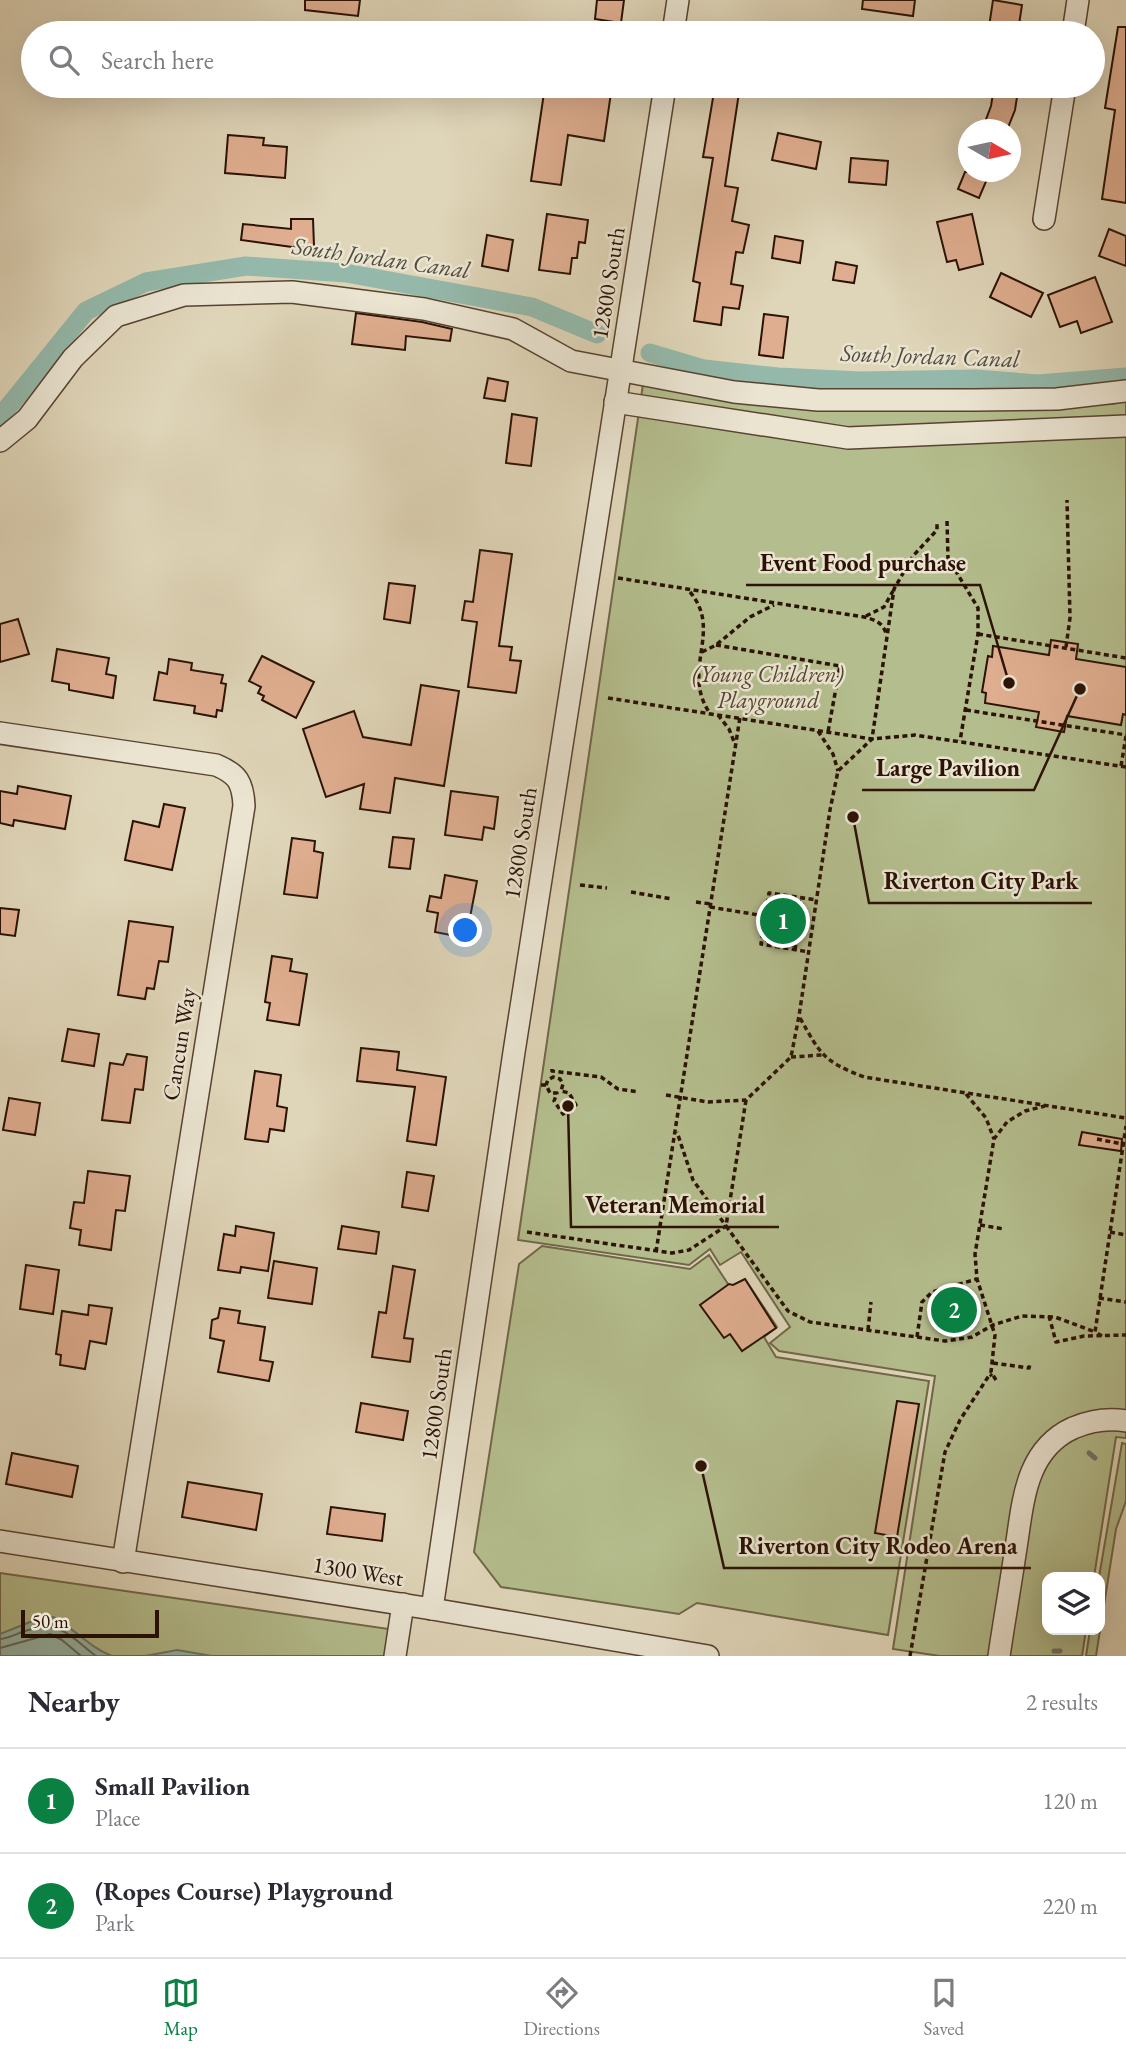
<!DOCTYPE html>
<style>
body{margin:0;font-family:"EB Garamond",serif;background:#f2f2f3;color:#2b2b33}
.controls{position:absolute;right:21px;bottom:21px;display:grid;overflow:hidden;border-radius:14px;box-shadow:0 7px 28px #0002}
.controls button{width:63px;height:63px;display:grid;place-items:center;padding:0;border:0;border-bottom:2px solid #e1e1e2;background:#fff;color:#2b2b33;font:35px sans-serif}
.compass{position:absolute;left:958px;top:119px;width:63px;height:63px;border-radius:50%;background:#fff;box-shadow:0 7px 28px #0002;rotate:99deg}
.scale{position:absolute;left:21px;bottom:18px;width:138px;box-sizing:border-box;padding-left:7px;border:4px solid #2b1204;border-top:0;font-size:19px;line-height:24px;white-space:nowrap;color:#2b1204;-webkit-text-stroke:5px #eae4d1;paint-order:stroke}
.you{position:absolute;left:466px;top:931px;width:24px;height:24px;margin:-18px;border:5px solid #fff;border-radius:50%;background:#1a73e8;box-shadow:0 0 0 10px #1a73e833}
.badge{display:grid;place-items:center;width:46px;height:46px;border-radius:50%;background:#0b8043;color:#fff;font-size:23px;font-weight:700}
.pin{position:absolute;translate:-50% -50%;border:4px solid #fff;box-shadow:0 2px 7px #0006}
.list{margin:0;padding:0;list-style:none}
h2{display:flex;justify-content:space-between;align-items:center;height:91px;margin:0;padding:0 28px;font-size:30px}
h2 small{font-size:23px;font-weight:400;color:#7c7c81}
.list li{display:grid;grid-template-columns:46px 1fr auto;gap:21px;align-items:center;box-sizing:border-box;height:105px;padding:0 28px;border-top:2px solid #e1e1e2}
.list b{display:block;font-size:26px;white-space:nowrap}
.list p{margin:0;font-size:23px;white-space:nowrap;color:#7c7c81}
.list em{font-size:23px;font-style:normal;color:#7c7c81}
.icon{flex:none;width:38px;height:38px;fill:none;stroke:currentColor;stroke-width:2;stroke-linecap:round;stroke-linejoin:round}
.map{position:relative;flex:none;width:1126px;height:1656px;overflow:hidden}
.search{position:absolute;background:#fff;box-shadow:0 7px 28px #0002;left:21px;right:21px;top:21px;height:77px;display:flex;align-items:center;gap:18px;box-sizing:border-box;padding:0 24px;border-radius:38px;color:#7c7c81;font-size:26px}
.sheet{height:301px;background:#fff}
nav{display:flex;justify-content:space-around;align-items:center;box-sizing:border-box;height:98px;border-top:2px solid #e1e1e2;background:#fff;font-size:19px;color:#7c7c81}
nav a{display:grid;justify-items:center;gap:4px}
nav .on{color:#0b8043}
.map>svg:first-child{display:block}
.green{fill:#b4bd8d;stroke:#706848;stroke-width:2}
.water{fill:#94b9ab;stroke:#6a7668;stroke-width:2}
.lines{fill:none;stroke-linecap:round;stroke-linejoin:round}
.shore{stroke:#606658;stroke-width:2}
.stream{stroke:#6a7668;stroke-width:5}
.canal{stroke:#94b9ab;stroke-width:19}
.building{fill:#dfae90;stroke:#2b1204;stroke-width:2}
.minor-casing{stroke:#584331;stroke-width:24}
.path{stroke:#2b1204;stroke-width:3.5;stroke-dasharray:5 3.5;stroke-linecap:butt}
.minor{stroke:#eae4d1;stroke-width:21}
.labels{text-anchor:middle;stroke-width:5;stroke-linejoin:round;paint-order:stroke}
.street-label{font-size:23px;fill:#2b1204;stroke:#eae4d1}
.park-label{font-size:23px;font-style:italic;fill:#54452d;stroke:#eae4d1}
.water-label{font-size:24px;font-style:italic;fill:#504c3e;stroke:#eae4d1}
.leader{fill:none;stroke:#2b1204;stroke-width:2.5}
.callout-dot{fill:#2b1204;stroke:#eae4d1;stroke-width:2.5}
.callout-label{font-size:24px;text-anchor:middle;font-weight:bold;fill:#2b1204;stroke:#eae4d1;stroke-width:5;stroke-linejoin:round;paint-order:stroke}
</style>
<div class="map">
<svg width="1126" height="1656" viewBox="0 0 1126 1656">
<rect width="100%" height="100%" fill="#dfd5b8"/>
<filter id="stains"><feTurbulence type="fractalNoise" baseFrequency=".00286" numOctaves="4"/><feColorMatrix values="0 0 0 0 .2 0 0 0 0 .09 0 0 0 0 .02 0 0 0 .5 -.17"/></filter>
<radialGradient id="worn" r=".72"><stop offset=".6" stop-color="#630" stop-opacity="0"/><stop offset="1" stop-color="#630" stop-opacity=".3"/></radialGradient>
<g class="green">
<path d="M 643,384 L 862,408 L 1112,404 L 1126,401 L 1126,1438 L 1116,1437 L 1094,1577 L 1047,1577 L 1047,1630 L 1086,1630 L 1082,1656 L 940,1656 L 893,1649 L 935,1376 L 779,1351 L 770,1343 L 790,1327 L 741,1252 L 720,1265 L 710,1249 L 689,1265 L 518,1240 Z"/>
<path d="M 542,1246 L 690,1269 L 709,1255 L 730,1287 L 745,1279 L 777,1327 L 764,1337 L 776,1357 L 929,1381 L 888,1635 L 697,1603 L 679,1614 L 501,1587 L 474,1552 L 519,1264 Z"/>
<path d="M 1122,1443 L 1126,1444 L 1126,1501 L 1116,1529 L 1096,1656 L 1086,1656 L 1090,1630 L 1100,1630 L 1099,1577 Z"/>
<path d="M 0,1573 L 389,1629 L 385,1656 L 0,1656 Z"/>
</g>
<g class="water">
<path d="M 53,1617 C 74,1628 90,1648 112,1656 L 0,1656 L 0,1634 L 30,1622 Z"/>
<path d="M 177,1650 L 212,1656 L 145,1656 Z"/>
</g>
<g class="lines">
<g class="shore">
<path d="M 0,1639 C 11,1638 21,1631 32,1629 C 62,1621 73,1639 96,1656"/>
<path d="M 0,1648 L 50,1634 L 62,1640 L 81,1656"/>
</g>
<g class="stream">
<path d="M 1089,1453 L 1095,1458"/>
<path d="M 1054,1651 L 1060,1651"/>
</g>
<g class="canal">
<path d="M 650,353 L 704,369 L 778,377 L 860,381 L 976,379 L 1038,384 L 1126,377"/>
<path d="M 0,417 L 86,311 L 146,282 L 246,266 L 346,273 L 532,307 L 597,334"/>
</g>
</g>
<g class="building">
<path d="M 305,0 L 360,0 L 358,16 L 305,10 Z"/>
<path d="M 597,0 L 624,0 L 621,23 L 595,19 Z"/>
<path d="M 863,0 L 915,0 L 913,16 L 862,9 Z"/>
<path d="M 993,0 L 1022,5 L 1018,31 L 989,27 Z"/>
<path d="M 1118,27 L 1126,27 L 1126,203 L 1102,199 L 1115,110 L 1105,108 Z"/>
<path d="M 545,86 L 612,86 L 604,141 L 568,135 L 561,185 L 531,181 Z"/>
<path d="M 715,86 L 740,86 L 725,186 L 738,188 L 732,221 L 749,225 L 743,253 L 736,252 L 731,284 L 743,286 L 739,309 L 723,307 L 721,325 L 694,321 L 700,283 L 693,281 L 713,158 L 703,157 Z"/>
<path d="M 993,93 L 1017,97 L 1015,110 L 1007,130 L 982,130 L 991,106 Z"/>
<path d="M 778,133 L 821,142 L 816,169 L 772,160 Z"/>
<path d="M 228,135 L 264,138 L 263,145 L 287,147 L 285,178 L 225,173 Z"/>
<path d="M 851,158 L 888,161 L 886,185 L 849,182 Z"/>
<path d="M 965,172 L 990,172 L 979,198 L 958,189 Z"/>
<path d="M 547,214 L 588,220 L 585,243 L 579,242 L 577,258 L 572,258 L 570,274 L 539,270 Z"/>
<path d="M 972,214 L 983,264 L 959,270 L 956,260 L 947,262 L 937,222 Z"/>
<path d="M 291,219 L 313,219 L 314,246 L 292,247 L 241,240 L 243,224 L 291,229 Z"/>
<path d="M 1109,229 L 1126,236 L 1126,266 L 1099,256 Z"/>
<path d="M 487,235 L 513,240 L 508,271 L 482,266 Z"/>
<path d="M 775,236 L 803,241 L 800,263 L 772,258 Z"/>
<path d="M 836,262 L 857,266 L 854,283 L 833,280 Z"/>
<path d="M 1001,273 L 1043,293 L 1031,317 L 990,297 Z"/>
<path d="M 1095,277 L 1112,322 L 1081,333 L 1077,321 L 1060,327 L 1048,295 Z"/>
<path d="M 356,313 L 422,322 L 452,329 L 450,341 L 406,336 L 405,350 L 352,344 Z"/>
<path d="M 764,314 L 788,317 L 783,358 L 759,355 Z"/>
<path d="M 488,378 L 508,382 L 505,401 L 484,398 Z"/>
<path d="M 512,414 L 537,418 L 531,466 L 506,463 Z"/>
<path d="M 480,550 L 512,554 L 499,646 L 512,647 L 510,660 L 521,661 L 516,693 L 468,687 L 477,622 L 462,620 L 465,601 L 473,602 Z"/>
<path d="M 389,583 L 415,586 L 410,623 L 384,619 Z"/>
<path d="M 18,619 L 29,654 L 0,662 L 0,624 Z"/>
<path d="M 1051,640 L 1078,644 L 1076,659 L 1126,667 L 1126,715 L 1123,714 L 1121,725 L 1067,716 L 1064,732 L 1036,727 L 1039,712 L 985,703 L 986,693 L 982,692 L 988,656 L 992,657 L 993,646 L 1049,655 Z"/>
<path d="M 57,649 L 109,658 L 106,674 L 116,676 L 113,698 L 69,690 L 69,684 L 52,681 Z"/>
<path d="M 262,656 L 314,682 L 296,718 L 262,700 L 264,696 L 258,693 L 261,687 L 249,681 Z"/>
<path d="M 169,659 L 192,663 L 191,670 L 223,675 L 221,683 L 226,684 L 222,711 L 217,710 L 216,717 L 194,713 L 195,706 L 154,700 L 159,672 L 167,674 Z"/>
<path d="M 421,685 L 459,691 L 444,786 L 395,778 L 390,813 L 360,809 L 364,784 L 326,797 L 303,729 L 354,711 L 363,737 L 411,745 Z"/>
<path d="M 18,786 L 71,796 L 65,829 L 14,820 L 13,826 L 0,823 L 0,791 L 17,794 Z"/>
<path d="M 451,791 L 498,797 L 494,829 L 484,827 L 482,840 L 445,835 Z"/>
<path d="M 164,804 L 185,808 L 172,870 L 125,860 L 133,821 L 159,827 Z"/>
<path d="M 393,837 L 414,839 L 410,869 L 389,867 Z"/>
<path d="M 292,838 L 315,841 L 314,851 L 323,853 L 317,898 L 284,894 Z"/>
<path d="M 445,875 L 477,881 L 466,938 L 435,932 L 438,913 L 427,911 L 430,896 L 441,898 Z"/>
<path d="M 773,897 L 800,901 L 793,946 L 766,941 Z"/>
<path d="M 0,908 L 19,910 L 15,936 L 0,934 Z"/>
<path d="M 129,921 L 173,927 L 168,962 L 159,961 L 154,989 L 147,988 L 145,999 L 118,995 Z"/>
<path d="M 272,956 L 292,959 L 290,971 L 307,974 L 299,1025 L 267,1020 L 270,1003 L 265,1002 Z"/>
<path d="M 68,1029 L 99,1034 L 94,1066 L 62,1061 Z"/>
<path d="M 361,1048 L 399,1052 L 397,1070 L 446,1077 L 436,1145 L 407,1141 L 415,1087 L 357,1081 Z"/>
<path d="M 127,1054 L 147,1057 L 143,1090 L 135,1089 L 130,1123 L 102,1120 L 110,1063 L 123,1065 Z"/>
<path d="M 255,1071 L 281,1075 L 277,1106 L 287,1108 L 284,1131 L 270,1129 L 268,1142 L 245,1139 Z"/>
<path d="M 9,1098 L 40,1103 L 35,1135 L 3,1130 Z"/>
<path d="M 1082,1132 L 1122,1139 L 1121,1151 L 1079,1145 Z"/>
<path d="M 88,1171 L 130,1176 L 125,1211 L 116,1210 L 111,1250 L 79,1245 L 81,1230 L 70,1228 L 74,1202 L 84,1203 Z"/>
<path d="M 407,1172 L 434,1176 L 428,1211 L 402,1207 Z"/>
<path d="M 236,1226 L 274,1233 L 268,1271 L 241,1267 L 240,1273 L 218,1270 L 224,1234 L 235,1236 Z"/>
<path d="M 342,1226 L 379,1232 L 376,1254 L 338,1249 Z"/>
<path d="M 274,1261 L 317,1268 L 312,1304 L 268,1298 Z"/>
<path d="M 26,1265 L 59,1270 L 53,1314 L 20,1309 Z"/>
<path d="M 393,1266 L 415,1270 L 404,1338 L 413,1339 L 410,1362 L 372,1357 L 379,1312 L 386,1313 Z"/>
<path d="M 745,1279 L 776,1328 L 742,1351 L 730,1334 L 724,1338 L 700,1305 L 729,1284 L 733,1285 Z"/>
<path d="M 89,1305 L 112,1308 L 106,1344 L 90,1341 L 85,1369 L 60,1365 L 61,1355 L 56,1354 L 62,1311 L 88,1315 Z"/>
<path d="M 220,1308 L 240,1311 L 238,1323 L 265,1327 L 260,1360 L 273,1362 L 269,1381 L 218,1372 L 224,1341 L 210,1338 L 212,1320 L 218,1318 Z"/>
<path d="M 897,1401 L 919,1404 L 897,1537 L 875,1533 Z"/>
<path d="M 361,1403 L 408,1411 L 403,1440 L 356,1432 Z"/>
<path d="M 12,1453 L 78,1466 L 72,1497 L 6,1484 Z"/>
<path d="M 188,1482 L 262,1494 L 256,1530 L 182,1517 Z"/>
<path d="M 331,1507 L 385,1514 L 382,1541 L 327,1534 Z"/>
</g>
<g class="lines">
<defs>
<g id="minor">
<path d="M 673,33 L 678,0"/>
<path d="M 1073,33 L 1078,0"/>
<path d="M 1044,219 L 1065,86"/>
<path d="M 615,402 L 848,438 L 1126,426"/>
<path d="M 0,441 L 27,419 L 73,358 L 116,316 L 184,295 L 292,292 L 424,309 L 513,329 L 571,361 L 734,392 L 818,400 L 974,400 L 1057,399 L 1126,391"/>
<path d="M 0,733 L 216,765 C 238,774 243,783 244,806 L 123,1562"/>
<path d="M 0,1541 L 432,1609 L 708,1656"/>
<path d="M 432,1609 L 514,1052 L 665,86"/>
<path d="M 395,1656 L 403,1604"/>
<path d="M 999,1656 C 1004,1622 1010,1588 1015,1554 C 1023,1507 1023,1451 1073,1428 C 1090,1421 1108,1418 1126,1421"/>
</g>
</defs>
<use href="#minor" class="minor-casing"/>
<g class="path">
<path d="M 947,521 L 948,558 L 978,608 L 978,634 L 960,741"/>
<path d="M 618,578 L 864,617 C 875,620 882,622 886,633"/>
<path d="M 690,592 C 723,631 681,669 709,712"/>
<path d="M 866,616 L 884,607 L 893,591"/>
<path d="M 978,634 L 1126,658"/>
<path d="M 716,645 L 840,666 L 828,732"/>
<path d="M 1066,647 L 1070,618 L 1067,500"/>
<path d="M 702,652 L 716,645 L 750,617 L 774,605"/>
<path d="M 608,698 L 872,739 L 894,589 L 913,556 L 937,530 L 937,521"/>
<path d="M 966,710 L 1126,735"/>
<path d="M 718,715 L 729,729 L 735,744"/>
<path d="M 818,731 L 833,754 L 838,771"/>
<path d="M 1121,766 L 1126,736"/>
<path d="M 580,885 L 607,888"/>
<path d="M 631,892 L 672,899"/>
<path d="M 696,902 L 711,904"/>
<path d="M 710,907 L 765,916 L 769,893 L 817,900"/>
<path d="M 765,916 L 761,944 L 809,952"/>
<path d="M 795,950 L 803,898"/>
<path d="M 800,1018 C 821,1055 823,1061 864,1077 L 1126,1118"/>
<path d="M 791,1057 L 822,1055"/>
<path d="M 552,1069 L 552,1071 L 601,1077 L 618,1089 L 639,1092"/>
<path d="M 541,1085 L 546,1085 L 550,1093 L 557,1093 L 554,1101 L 563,1114 L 576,1105 L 569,1093 L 561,1091 L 563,1084 L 560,1079 L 553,1077 L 548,1080 L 546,1085"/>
<path d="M 966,1094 L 986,1118 L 994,1139"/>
<path d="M 666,1095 L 708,1102 L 746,1100 L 791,1057 L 799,1016 L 830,810 L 838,771 L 872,739 L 915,735 L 1126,767"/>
<path d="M 746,1100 L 726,1226 L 788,1311 L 810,1322 L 945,1341 L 972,1337 L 993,1325 L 1022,1316 L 1055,1317 L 1095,1332"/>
<path d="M 1097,1139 L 1122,1144"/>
<path d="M 980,1225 L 1004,1229"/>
<path d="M 527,1232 L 672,1253 L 689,1250 L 726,1226 L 693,1180 L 677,1132"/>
<path d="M 1110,1232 L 1126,1235"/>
<path d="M 656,1252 L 740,717"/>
<path d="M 1099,1298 L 1126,1302"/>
<path d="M 1049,1316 L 1056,1342 L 1084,1336 L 1126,1335"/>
<path d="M 868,1330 L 871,1302"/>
<path d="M 1102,1336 L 1095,1332 L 1126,1126"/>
<path d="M 917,1337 L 922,1302 L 932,1292 L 977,1279"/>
<path d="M 993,1363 L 1029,1368 L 1030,1364"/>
<path d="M 996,1380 L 991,1372 L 995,1335 L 977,1279 L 975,1254 L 994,1139 L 1007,1122 L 1025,1111 L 1045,1106"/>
<path d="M 910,1656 L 945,1452 L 960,1420 L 990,1374 L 992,1376"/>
</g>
<use href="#minor" class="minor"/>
</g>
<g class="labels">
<g class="street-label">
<text transform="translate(608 283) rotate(-81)" y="8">12800 South</text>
<text transform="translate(520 843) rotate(-81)" y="8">12800 South</text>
<text transform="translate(179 1044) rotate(-81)" y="8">Cancun Way</text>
<text transform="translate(436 1404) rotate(-82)" y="8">12800 South</text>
<text transform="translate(358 1571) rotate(9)" y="8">1300 West</text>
</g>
<g class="park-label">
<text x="768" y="682">(Young Children)<tspan x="768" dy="26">Playground</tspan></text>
</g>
<g class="water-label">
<text transform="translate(381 258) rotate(8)" y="8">South Jordan Canal</text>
<text transform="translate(930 356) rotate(2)" y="8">South Jordan Canal</text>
</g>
</g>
<path class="leader" d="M1009 683L980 585H746M1080 689L1034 790H862M853 817L869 903H1092M568 1106L571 1227H779M701 1466L724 1568H1031"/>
<g class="callout-dot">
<circle cx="1009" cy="683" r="7"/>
<circle cx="1080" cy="689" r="7"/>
<circle cx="853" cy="817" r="7"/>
<circle cx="568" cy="1106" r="7"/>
<circle cx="701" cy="1466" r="7"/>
</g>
<g class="callout-label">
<text x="863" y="571">Event Food purchase</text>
<text x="948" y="776">Large Pavilion</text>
<text x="981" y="889">Riverton City Park</text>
<text x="675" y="1213">Veteran Memorial</text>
<text x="878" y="1554">Riverton City Rodeo Arena</text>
</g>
<rect width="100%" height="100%" filter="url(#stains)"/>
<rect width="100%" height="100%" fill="url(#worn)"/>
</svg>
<div class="controls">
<button><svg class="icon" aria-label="layers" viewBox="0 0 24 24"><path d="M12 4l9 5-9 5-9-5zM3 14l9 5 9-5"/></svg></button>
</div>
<svg class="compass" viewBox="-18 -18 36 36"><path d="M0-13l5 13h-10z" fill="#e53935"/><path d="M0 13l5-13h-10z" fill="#7c7c81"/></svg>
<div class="scale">50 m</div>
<div class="you"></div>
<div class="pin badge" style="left:783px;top:921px">1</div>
<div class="pin badge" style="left:954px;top:1310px">2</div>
<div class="search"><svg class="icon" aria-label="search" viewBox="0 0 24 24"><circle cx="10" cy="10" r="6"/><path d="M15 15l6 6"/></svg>Search here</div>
</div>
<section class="sheet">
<h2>Nearby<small>2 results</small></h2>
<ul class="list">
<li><span class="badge">1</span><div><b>Small Pavilion</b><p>Place</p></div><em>120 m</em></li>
<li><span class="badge">2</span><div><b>(Ropes Course) Playground</b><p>Park</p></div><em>220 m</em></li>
</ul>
</section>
<nav>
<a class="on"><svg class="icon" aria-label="map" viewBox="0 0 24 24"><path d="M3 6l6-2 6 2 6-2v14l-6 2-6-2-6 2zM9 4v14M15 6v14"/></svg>Map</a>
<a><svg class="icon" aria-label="directions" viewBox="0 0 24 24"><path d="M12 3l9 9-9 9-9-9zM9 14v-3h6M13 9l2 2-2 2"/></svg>Directions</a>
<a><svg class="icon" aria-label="saved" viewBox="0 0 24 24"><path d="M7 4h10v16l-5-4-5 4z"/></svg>Saved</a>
</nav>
